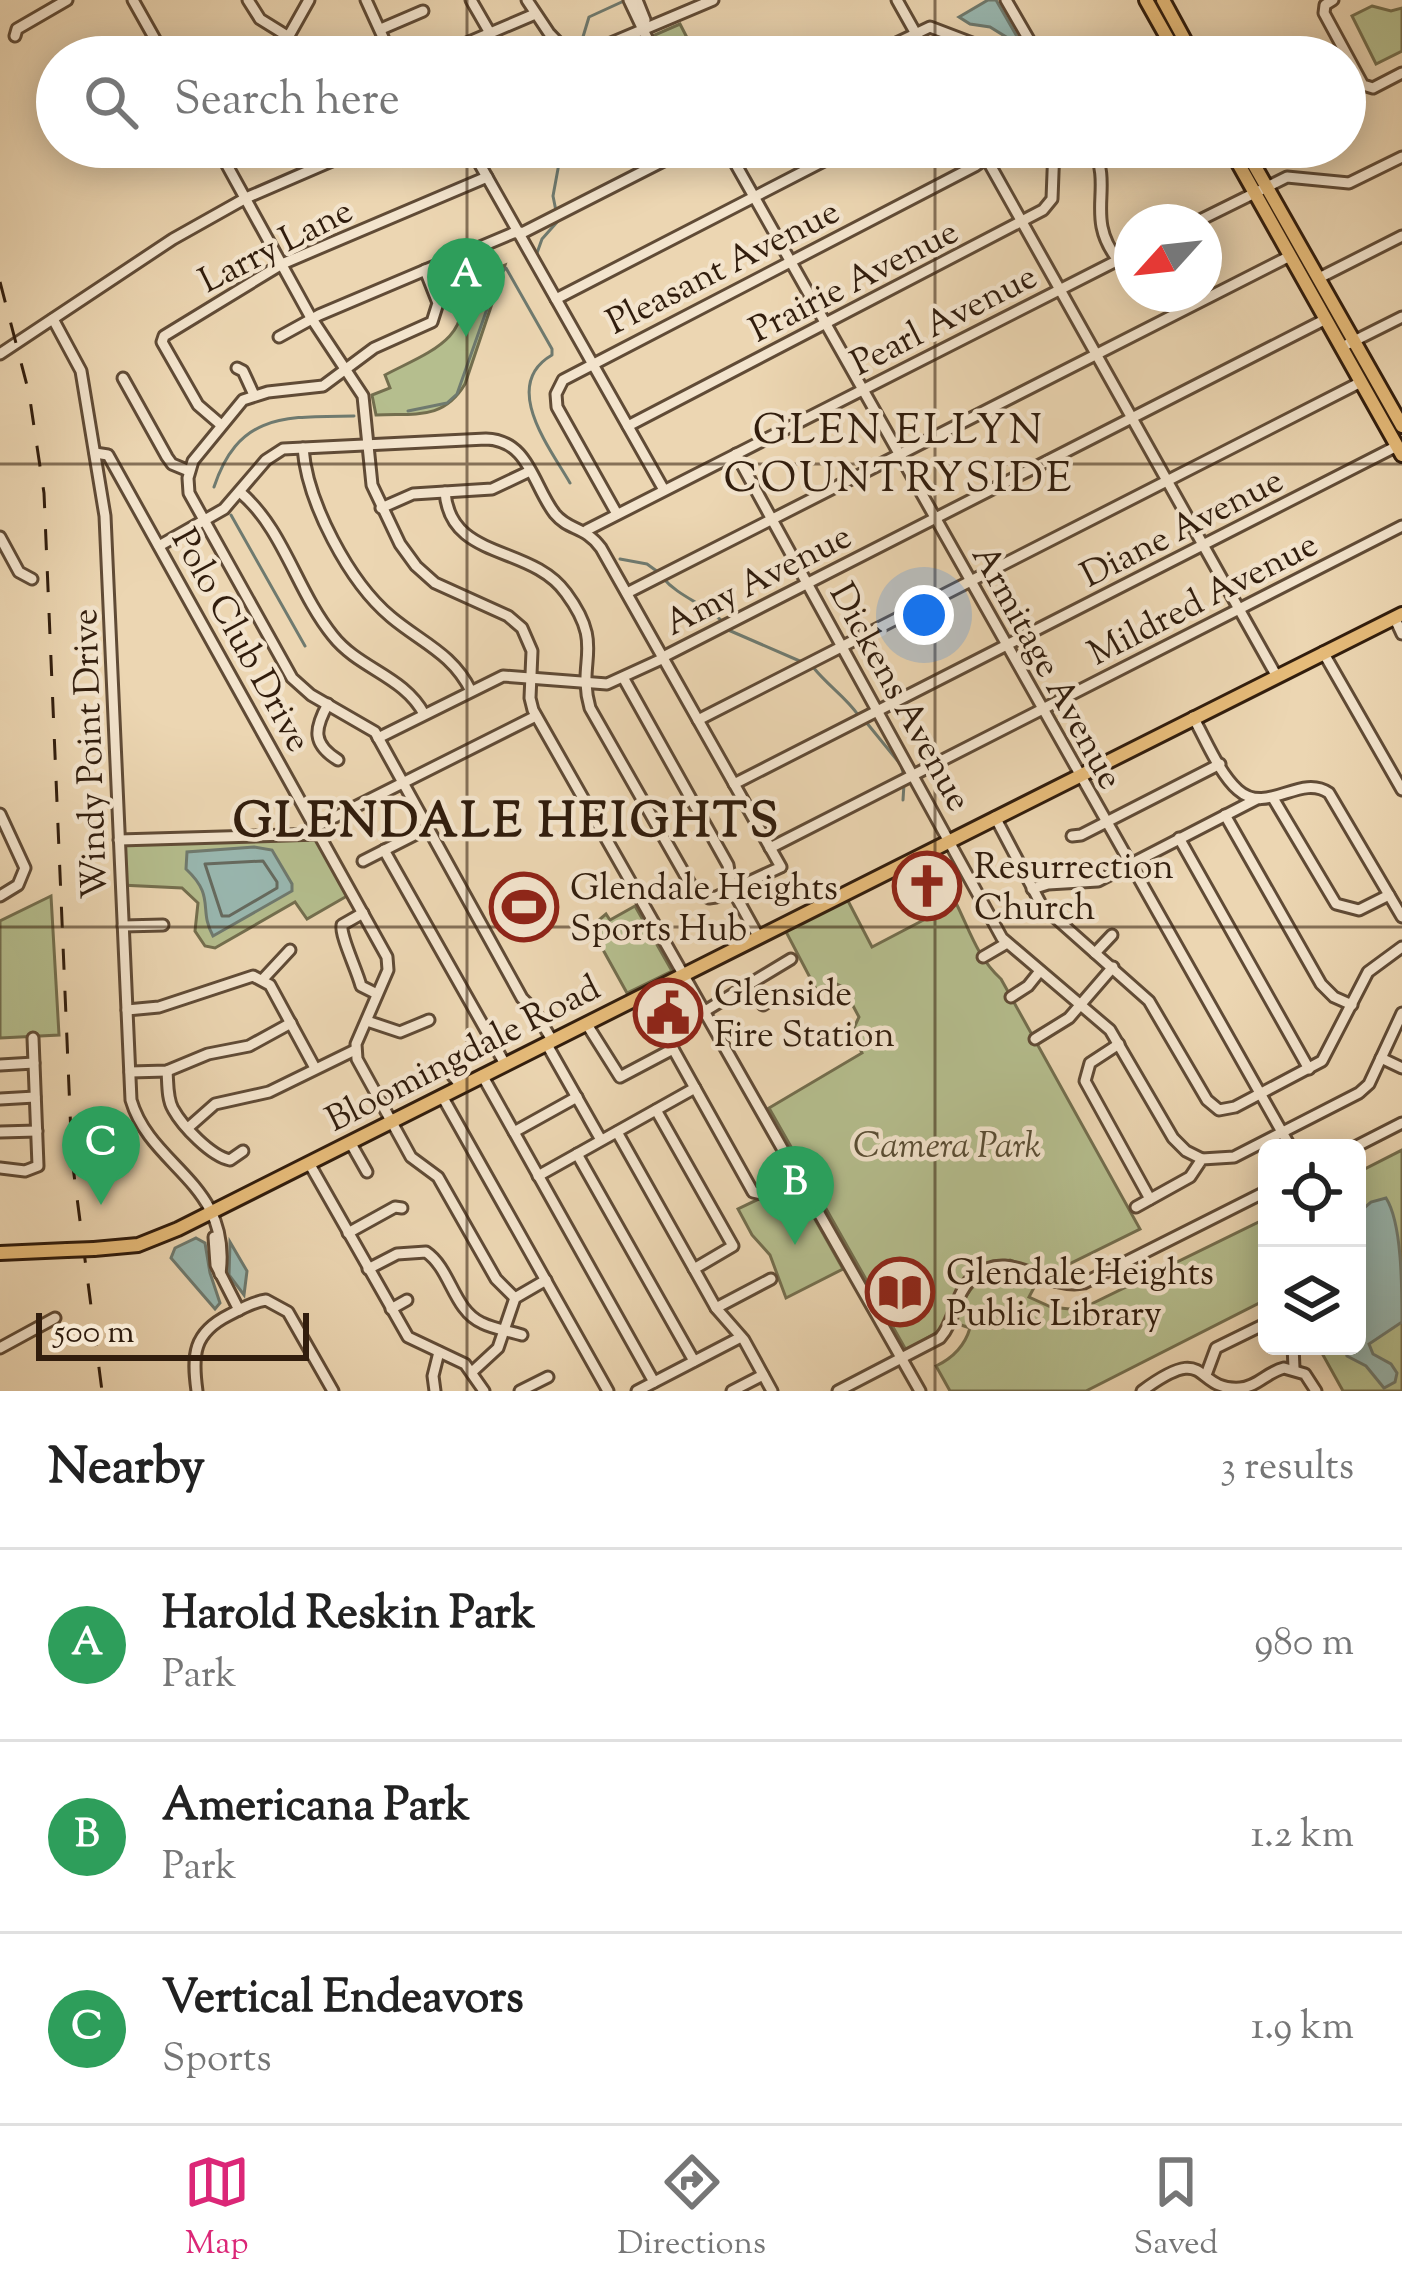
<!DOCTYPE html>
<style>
body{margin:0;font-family:"Sorts Mill Goudy",serif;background:#f6f6f6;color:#222}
.controls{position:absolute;right:36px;bottom:36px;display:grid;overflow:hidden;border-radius:18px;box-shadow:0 6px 30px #0003}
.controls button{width:108px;height:108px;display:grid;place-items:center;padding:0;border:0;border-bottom:3px solid #e0e0e0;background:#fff;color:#222;font:60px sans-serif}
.compass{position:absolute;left:1114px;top:204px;width:108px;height:108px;border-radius:50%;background:#fff;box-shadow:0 6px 30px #0003;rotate:243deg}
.scale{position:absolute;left:36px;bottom:30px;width:273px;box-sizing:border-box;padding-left:12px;border:6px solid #311d0d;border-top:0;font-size:33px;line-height:42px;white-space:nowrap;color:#311d0d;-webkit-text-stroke:9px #f3e4cd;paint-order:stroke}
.you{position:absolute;left:924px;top:615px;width:42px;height:42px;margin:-30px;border:9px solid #fff;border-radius:50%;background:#1a73e8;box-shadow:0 0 0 18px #1a73e833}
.badge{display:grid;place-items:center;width:78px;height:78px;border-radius:50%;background:#db2777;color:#fff;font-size:39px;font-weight:700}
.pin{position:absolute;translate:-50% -99px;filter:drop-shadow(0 3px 6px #0008)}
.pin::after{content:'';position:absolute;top:63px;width:42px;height:36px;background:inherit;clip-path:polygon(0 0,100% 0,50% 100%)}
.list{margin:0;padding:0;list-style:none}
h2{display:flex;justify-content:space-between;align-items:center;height:156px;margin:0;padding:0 48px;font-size:51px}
h2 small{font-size:39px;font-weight:400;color:#767676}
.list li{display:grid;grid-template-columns:78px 1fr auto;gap:36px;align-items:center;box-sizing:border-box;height:192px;padding:0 48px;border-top:3px solid #e0e0e0}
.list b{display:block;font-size:45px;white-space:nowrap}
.list p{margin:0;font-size:39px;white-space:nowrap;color:#767676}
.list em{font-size:39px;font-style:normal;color:#767676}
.icon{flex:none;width:66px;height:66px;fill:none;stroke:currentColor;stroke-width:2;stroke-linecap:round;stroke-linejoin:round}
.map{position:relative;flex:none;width:1402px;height:1391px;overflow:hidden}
.search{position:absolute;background:#fff;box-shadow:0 6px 30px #0003;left:36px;right:36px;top:36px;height:132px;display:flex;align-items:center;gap:30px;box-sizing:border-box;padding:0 42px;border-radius:66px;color:#767676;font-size:45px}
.sheet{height:732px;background:#fff}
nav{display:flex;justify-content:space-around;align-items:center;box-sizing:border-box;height:168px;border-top:3px solid #e0e0e0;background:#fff;font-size:33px;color:#767676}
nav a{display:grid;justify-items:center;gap:6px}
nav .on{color:#db2777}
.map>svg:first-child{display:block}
.green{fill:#b5be8e;stroke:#736e4e;stroke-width:3}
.water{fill:#99b8b1;stroke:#6f7a6f;stroke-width:3}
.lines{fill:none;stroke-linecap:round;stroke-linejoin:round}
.shore{stroke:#656a5f;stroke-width:3}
.stream{stroke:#6f7a6f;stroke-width:3}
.minor-casing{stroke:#604b36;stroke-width:15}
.major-casing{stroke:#311d0d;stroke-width:18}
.minor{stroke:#f3e4cd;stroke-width:9}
.major{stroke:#e6bb79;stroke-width:12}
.rail{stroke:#311d0d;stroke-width:3;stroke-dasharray:21 21;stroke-linecap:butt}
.major-bridge-casing{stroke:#311d0d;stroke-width:18;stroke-linecap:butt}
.major-bridge{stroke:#e6bb79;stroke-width:12}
.grid{fill:none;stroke:#311d0d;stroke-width:3;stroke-opacity:0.55}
.labels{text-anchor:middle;stroke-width:9;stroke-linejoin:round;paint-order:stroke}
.street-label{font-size:36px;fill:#311d0d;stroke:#f3e4cd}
.poi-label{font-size:36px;fill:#311d0d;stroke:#f3e4cd;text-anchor:start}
.park-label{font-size:36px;font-style:italic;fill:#594d34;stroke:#f3e4cd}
.quarter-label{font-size:42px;letter-spacing:3px;fill:#311d0d;stroke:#f3e4cd}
.district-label{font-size:48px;font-weight:bold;letter-spacing:3px;fill:#311d0d;stroke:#f3e4cd}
</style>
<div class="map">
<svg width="1402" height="1391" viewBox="0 0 1402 1391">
<rect width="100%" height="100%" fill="#ecd6b2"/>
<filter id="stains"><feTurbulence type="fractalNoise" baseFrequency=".00167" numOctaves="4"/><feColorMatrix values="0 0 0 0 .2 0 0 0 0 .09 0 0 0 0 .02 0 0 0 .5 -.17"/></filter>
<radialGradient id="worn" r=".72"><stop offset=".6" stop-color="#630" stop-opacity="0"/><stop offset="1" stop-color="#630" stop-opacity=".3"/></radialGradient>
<g class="green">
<path d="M 1372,6 L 1391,11 L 1402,8 L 1402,51 L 1376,64 L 1352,16 Z"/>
<path d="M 680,24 L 697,57 L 658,57 L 650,37 Z"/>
<path d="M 505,265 L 465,384 C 443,421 414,413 376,415 L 372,395 L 390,388 L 385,375 C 424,354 478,338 457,284 Z"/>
<path d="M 316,839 L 347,896 L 307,919 L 295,902 L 215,948 L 205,946 L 195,931 L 198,903 L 182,888 L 121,885 L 121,843 Z"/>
<path d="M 51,896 L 59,1035 L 0,1038 L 0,921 Z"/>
<path d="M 846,897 L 872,947 L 956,903 C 970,931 977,957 1001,979 L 1140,1229 L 1049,1274 L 1010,1260 L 979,1268 L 957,1289 L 941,1330 L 906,1350 L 769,1108 L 862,1053 L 852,1032 L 859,1017 L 843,987 L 832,982 L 817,991 L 784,928 Z"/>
<path d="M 635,906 L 672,971 L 627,993 L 602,948 L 599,920 L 606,914 L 610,920 Z"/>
<path d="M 1402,1150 L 1402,1391 L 1343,1391 L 1318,1346 L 1357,1346 L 1357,1173 Z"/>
<path d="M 794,1182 L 843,1269 L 786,1298 L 770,1255 L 752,1235 L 738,1209 Z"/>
<path d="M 1267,1218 L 1267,1299 L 1086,1391 L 950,1391 L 936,1366 C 953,1358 965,1345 970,1328 L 955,1323 C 968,1279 992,1259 1038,1280 L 1029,1297 L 1051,1307 L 1079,1310 Z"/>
</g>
<g class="water">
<path d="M 988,0 L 996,0 L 1019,40 L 1016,43 L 990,27 L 970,24 L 959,17 Z"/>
<path d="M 254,847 L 272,850 L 292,884 L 292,891 L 213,936 C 198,909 216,897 186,869 L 187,852 Z"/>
<path d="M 1386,1198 C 1402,1223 1402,1287 1402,1322 L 1369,1344 L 1373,1354 L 1391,1364 L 1397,1373 L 1395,1382 L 1384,1388 L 1366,1366 L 1347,1356 L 1344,1346 L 1357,1346 L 1357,1214 L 1371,1202 Z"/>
<path d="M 196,1238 L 205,1243 L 210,1273 L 220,1303 L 215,1309 L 171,1258 L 175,1248 Z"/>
<path d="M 230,1242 L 247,1271 L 244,1295 L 229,1275 Z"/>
</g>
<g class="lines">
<path class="shore" d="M 263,861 L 277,882 L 277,888 L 229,916 L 222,916 L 205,864 Z"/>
<g class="stream">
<path d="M 579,50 L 589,17 L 624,1"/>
<path d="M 556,211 L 553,196 L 562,147"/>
<path d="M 537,253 L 542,239 L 558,221"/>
<path d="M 408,411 L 447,403 L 457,394 L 499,275 L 506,268 L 552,349 L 552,355 C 500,385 550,448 570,483"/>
<path d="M 214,487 C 239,412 286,417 354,416"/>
<path d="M 231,515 L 305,646"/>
<path d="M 620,559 L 647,564 L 658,572"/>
<path d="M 663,578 C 678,596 704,604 722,621"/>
<path d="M 726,629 L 802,662"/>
<path d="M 813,667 C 828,686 845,696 859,716"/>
<path d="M 866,722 L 901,765 L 904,776"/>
<path d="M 903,800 L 904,784"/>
</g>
<defs>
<g id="minor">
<path d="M 133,0 L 165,57"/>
<path d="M 248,0 L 260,19 L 289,37"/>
<path d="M 366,0 L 392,57"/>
<path d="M 471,0 L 490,33"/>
<path d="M 527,0 L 549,33 L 572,57"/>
<path d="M 629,0 L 656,57"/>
<path d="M 637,0 L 645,20 L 644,30"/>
<path d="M 897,0 L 929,57"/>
<path d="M 1006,0 L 1039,57"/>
<path d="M 1333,0 L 1325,5 L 1324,13 L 1363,85 L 1373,88 L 1402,73"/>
<path d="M 381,29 L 423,11"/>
<path d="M 15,36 L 17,29 L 67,0"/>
<path d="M 277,57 L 309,0"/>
<path d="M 434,57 L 535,14"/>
<path d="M 578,57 L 713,0"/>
<path d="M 867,57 L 930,27 L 972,43 L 987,57"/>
<path d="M 217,147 L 310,316 L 363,396 L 372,485 L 400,544 L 416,566 L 435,583 L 508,616 L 522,628 L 532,651 L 530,698 L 533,710 L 920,1391"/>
<path d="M 470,147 L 664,490"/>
<path d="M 726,147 L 1291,1148"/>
<path d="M 980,147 L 1276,675"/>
<path d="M 1093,147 C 1114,189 1084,217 1118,260"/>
<path d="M 1196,222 L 1287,177 L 1349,183 L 1402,157"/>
<path d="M 425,270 L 438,303 L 432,322 L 374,348 L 323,386 L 268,392 L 243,400 L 193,461 L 188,478 L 189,493 L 292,678 L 311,695 L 375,732 L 522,998 L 534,1010 L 552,1040"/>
<path d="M 1319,278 L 1402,236"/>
<path d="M 556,299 L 851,147"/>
<path d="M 53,319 L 81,371 L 105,516 L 131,1100 C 151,1168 232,1183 220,1274"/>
<path d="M 279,337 L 319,315 L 513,233 L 524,232 L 691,147"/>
<path d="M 1342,347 L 1402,317"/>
<path d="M 0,354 L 173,239 L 246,198 L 364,147"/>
<path d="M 237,368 L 243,371 L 254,395"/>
<path d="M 123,378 L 167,457 L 172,464 L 189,471"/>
<path d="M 220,424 L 198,405 L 162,342 L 164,336 L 282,264 L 487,177"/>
<path d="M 628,426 L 1043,210 L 1052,199 L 1054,147"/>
<path d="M 303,448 C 307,502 349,582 391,617 C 422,643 452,653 471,691"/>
<path d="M 95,453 L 108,455 L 387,957 L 388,970 L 356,1044 L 357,1059 L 411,1157 L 438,1177 L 496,1279 L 515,1298"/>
<path d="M 736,454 L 1002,938 L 1110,1030 L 1173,1138 L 1186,1151 L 1202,1159"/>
<path d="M 241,493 C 284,530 297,592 333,636 C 359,669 404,676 424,714"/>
<path d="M 381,508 L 413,494 L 492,489 L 530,471"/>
<path d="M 617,514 L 557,407 L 556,394 L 563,380 L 975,166 L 1002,147"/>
<path d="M 587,530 L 1132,253"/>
<path d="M 0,537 L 19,572 L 32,579"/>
<path d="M 159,546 L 224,509 L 266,460 L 283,449 L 486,439 C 529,440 533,486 555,514 C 569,531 585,526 601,548 L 781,867 L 716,897 L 709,898 L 692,887 L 590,708 C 576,659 606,647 566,593 C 531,544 450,561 445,492"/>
<path d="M 627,593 L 1290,256"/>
<path d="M 1396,621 L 1402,634"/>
<path d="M 1323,652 L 1402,790"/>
<path d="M 663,657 L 1326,319"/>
<path d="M 624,679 L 728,865 L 732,889 L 758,936"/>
<path d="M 328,704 C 314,729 312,744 338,760"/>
<path d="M 1193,717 C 1206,740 1219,773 1238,790 C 1267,816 1300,773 1329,793 L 1402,917"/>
<path d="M 698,720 L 1361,382"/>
<path d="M 378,738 L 503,676 L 607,684 L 664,658"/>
<path d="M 734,784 L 1397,446"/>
<path d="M 1273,798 L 1336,904 L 1359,910 L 1389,895"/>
<path d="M 0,814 L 25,868 L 18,885 L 0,896"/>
<path d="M 1225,815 L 1321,984 L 1334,997 L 1352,1005"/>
<path d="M 995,817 L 1042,906 L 1149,1001 L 1207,1100 L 1219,1110 L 1235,1107 L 1322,1061 L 1368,972 L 1402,947"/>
<path d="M 317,826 L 536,716"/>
<path d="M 1072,836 L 1081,835 L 1220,764"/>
<path d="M 1179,838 L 1309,1069"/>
<path d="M 119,840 L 320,834"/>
<path d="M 770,848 L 1402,526"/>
<path d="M 384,850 L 505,1064"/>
<path d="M 363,861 L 426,829"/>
<path d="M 1032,889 L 1048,884 L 1098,881 L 1257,799"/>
<path d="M 363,913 L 342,925 C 340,936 357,970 361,986 L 377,994"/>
<path d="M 123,926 L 163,925"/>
<path d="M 1095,953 L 1112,935"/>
<path d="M 983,957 L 1007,943"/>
<path d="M 263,979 L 290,950"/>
<path d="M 643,995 L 753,1192 L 762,1194 L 798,1174"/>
<path d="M 1011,997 L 1028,986 L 1040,971"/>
<path d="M 763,1005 L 766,1003"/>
<path d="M 127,1010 L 159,1007 L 253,976 L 270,985 L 315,1068"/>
<path d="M 705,1011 L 791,959"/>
<path d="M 367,1021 L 400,1032 L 429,1020"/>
<path d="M 586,1023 L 620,1077 L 673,1049"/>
<path d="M 1035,1039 L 1069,1018 L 1113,967"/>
<path d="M 546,1043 L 601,1140"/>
<path d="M 1119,1044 L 1090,1063 L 1085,1081 L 1150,1199"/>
<path d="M 1381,1058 L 1402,1068"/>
<path d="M 0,1065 L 34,1063"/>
<path d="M 448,1070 L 461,1086"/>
<path d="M 167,1071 C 168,1083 167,1099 173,1109 C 183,1127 211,1156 230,1160 L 243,1151"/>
<path d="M 130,1072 L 167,1071 L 208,1054 L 249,1046 L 291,1023"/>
<path d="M 482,1075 L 654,1382"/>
<path d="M 442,1096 L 608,1391"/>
<path d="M 0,1099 L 35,1097"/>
<path d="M 656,1110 L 733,1246 L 694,1269"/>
<path d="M 189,1127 L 215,1104 L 269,1092 L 355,1050"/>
<path d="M 0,1132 L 37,1131"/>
<path d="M 514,1132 L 577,1097"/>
<path d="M 617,1132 L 716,1308 L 744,1340 L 772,1391"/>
<path d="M 350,1142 L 367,1172"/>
<path d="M 1353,1148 L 1402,1123"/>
<path d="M 577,1154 L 694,1361"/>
<path d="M 309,1163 L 408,1337 L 465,1364 L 484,1391"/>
<path d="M 0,1168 L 25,1171 L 38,1166 L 33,1038"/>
<path d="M 538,1176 L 695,1088"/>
<path d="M 1136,1207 L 1190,1177 L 1202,1159 L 1234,1157 L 1359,1093 L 1369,1084 L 1402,1013"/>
<path d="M 348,1233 L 395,1207 L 402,1208"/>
<path d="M 214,1237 L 216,1265 L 239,1310"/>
<path d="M 368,1269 L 397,1254 L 426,1252 C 451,1269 453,1310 482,1323 C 494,1329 509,1331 522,1335"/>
<path d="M 716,1308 L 771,1279"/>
<path d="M 391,1309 L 407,1300"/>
<path d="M 1293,1346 L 1294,1368"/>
<path d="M 0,1348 L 55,1318"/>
<path d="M 472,1372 L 498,1348 L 515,1298 L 546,1280"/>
<path d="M 1206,1375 L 1216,1348 L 1267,1323"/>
<path d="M 197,1391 C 192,1355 193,1333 229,1315 C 241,1309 252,1302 266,1300 L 288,1312 L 333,1391"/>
<path d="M 435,1391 L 433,1376 L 439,1352"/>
<path d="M 520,1391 L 548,1377"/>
<path d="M 637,1391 L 741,1337"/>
<path d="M 732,1391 L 763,1375"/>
<path d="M 838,1391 L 940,1338 C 956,1320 954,1295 972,1278 C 1010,1245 1044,1291 1084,1283 L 1267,1191"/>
<path d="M 1142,1391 C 1211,1340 1192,1391 1240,1388 C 1257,1387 1267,1372 1284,1368 L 1305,1374 L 1316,1391"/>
</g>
<g id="major">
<path d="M 1146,0 L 1178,57"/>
<path d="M 1163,0 L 1194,57"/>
<path d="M 1229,147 L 1402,455"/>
<path d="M 1244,147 L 1402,426"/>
<path d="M 94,1249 L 138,1245 L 178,1229 L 1402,614"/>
<path d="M 0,1253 L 67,1250"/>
</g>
</defs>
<use href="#minor" class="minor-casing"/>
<use href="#major" class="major-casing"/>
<use href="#minor" class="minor"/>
<use href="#major" class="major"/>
<path class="rail" d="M 0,282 L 29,393 L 44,493 L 72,1159 L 102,1391"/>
<defs>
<path id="major-bridge" d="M 67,1250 L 94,1249"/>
</defs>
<use href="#major-bridge" class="major-bridge-casing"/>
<use href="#major-bridge" class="major-bridge"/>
</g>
<path class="grid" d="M 467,0 L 467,57M 935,0 L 935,57M 467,147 L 467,1391M 935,147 L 935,1391M 0,464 L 1402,464M 0,927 L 1402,927"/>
<defs>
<symbol id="church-ring" viewBox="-11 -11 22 22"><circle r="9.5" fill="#f3e4cd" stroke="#8f2418" stroke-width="1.5"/><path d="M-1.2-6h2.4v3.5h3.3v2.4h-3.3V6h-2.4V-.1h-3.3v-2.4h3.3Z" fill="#8f2418"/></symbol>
<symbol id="stadium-ring" viewBox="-11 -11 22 22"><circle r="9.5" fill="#f3e4cd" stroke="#8f2418" stroke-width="1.5"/><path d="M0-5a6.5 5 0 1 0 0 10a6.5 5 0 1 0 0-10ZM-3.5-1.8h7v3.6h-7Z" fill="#8f2418"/></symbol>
<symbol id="civic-ring" viewBox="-11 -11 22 22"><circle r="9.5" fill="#f3e4cd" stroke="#8f2418" stroke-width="1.5"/><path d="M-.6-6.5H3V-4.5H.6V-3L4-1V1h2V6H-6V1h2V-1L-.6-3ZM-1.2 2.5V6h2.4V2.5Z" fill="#8f2418"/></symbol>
<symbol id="library-ring" viewBox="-11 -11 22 22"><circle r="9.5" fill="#f3e4cd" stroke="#8f2418" stroke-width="1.5"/><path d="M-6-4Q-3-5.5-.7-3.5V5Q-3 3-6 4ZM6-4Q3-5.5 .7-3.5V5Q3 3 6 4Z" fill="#8f2418"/></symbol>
</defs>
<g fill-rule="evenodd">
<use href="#church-ring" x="889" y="848" width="76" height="76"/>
<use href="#stadium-ring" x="486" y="869" width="76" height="76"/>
<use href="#civic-ring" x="630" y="975" width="76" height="76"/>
<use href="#library-ring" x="862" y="1254" width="76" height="76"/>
</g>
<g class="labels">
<g class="street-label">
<text transform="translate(275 244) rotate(-27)" y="13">Larry Lane</text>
<text transform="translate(722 265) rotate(-27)" y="13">Pleasant Avenue</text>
<text transform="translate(853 279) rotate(-27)" y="13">Prairie Avenue</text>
<text transform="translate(943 318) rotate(-27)" y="13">Pearl Avenue</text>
<text transform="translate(1181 526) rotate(-27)" y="13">Diane Avenue</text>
<text transform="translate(757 578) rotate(-27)" y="13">Amy Avenue</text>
<text transform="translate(1202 597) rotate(-27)" y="13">Mildred Avenue</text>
<text transform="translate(243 639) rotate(61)" y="13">Polo Club Drive</text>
<text transform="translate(1049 666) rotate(61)" y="13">Armitage Avenue</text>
<text transform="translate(902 696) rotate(61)" y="13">Dickens Avenue</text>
<text transform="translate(88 754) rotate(-92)" y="13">Windy Point Drive</text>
<text transform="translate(462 1052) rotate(-27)" y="13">Bloomingdale Road</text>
</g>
<g class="poi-label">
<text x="974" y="878">Resurrection<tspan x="974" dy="41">Church</tspan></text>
<text x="570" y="899">Glendale Heights<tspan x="570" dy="41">Sports Hub</tspan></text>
<text x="714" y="1005">Glenside<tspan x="714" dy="41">Fire Station</tspan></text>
<text x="946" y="1284">Glendale Heights<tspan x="946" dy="41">Public Library</tspan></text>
</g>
<g class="park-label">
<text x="947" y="1157">Camera Park</text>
</g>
<g class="quarter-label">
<text x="899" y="443">GLEN ELLYN<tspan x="899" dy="48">COUNTRYSIDE</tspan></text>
</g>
<g class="district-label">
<text x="507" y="836">GLENDALE HEIGHTS</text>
</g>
</g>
<rect width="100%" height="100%" filter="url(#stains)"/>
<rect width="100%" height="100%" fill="url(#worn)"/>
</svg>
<div class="controls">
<button><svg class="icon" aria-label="locate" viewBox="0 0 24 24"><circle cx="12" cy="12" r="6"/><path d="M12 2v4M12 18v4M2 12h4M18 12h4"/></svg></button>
<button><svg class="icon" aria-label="layers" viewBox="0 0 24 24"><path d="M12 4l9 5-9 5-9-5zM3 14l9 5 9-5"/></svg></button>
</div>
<svg class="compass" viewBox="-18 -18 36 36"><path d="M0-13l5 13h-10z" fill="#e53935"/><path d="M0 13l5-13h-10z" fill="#767676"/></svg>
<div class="scale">500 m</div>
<div class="you"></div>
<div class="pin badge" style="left:466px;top:337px;background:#2e9e5b">A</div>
<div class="pin badge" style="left:795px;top:1245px;background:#2e9e5b">B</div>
<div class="pin badge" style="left:101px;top:1205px;background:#2e9e5b">C</div>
<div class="search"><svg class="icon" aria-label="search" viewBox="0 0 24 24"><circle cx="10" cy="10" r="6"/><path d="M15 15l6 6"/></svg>Search here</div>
</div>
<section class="sheet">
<h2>Nearby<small>3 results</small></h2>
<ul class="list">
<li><span class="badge" style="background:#2e9e5b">A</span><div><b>Harold Reskin Park</b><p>Park</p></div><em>980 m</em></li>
<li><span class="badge" style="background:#2e9e5b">B</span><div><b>Americana Park</b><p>Park</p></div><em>1.2 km</em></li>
<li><span class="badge" style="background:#2e9e5b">C</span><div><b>Vertical Endeavors</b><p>Sports</p></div><em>1.9 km</em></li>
</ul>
</section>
<nav>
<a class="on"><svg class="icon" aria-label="map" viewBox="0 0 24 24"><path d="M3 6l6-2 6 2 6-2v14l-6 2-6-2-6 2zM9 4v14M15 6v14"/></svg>Map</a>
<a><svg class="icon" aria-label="directions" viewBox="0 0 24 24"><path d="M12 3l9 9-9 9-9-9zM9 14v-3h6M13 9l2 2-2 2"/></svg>Directions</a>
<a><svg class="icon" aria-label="saved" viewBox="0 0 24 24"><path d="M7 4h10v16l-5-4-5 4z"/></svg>Saved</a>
</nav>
